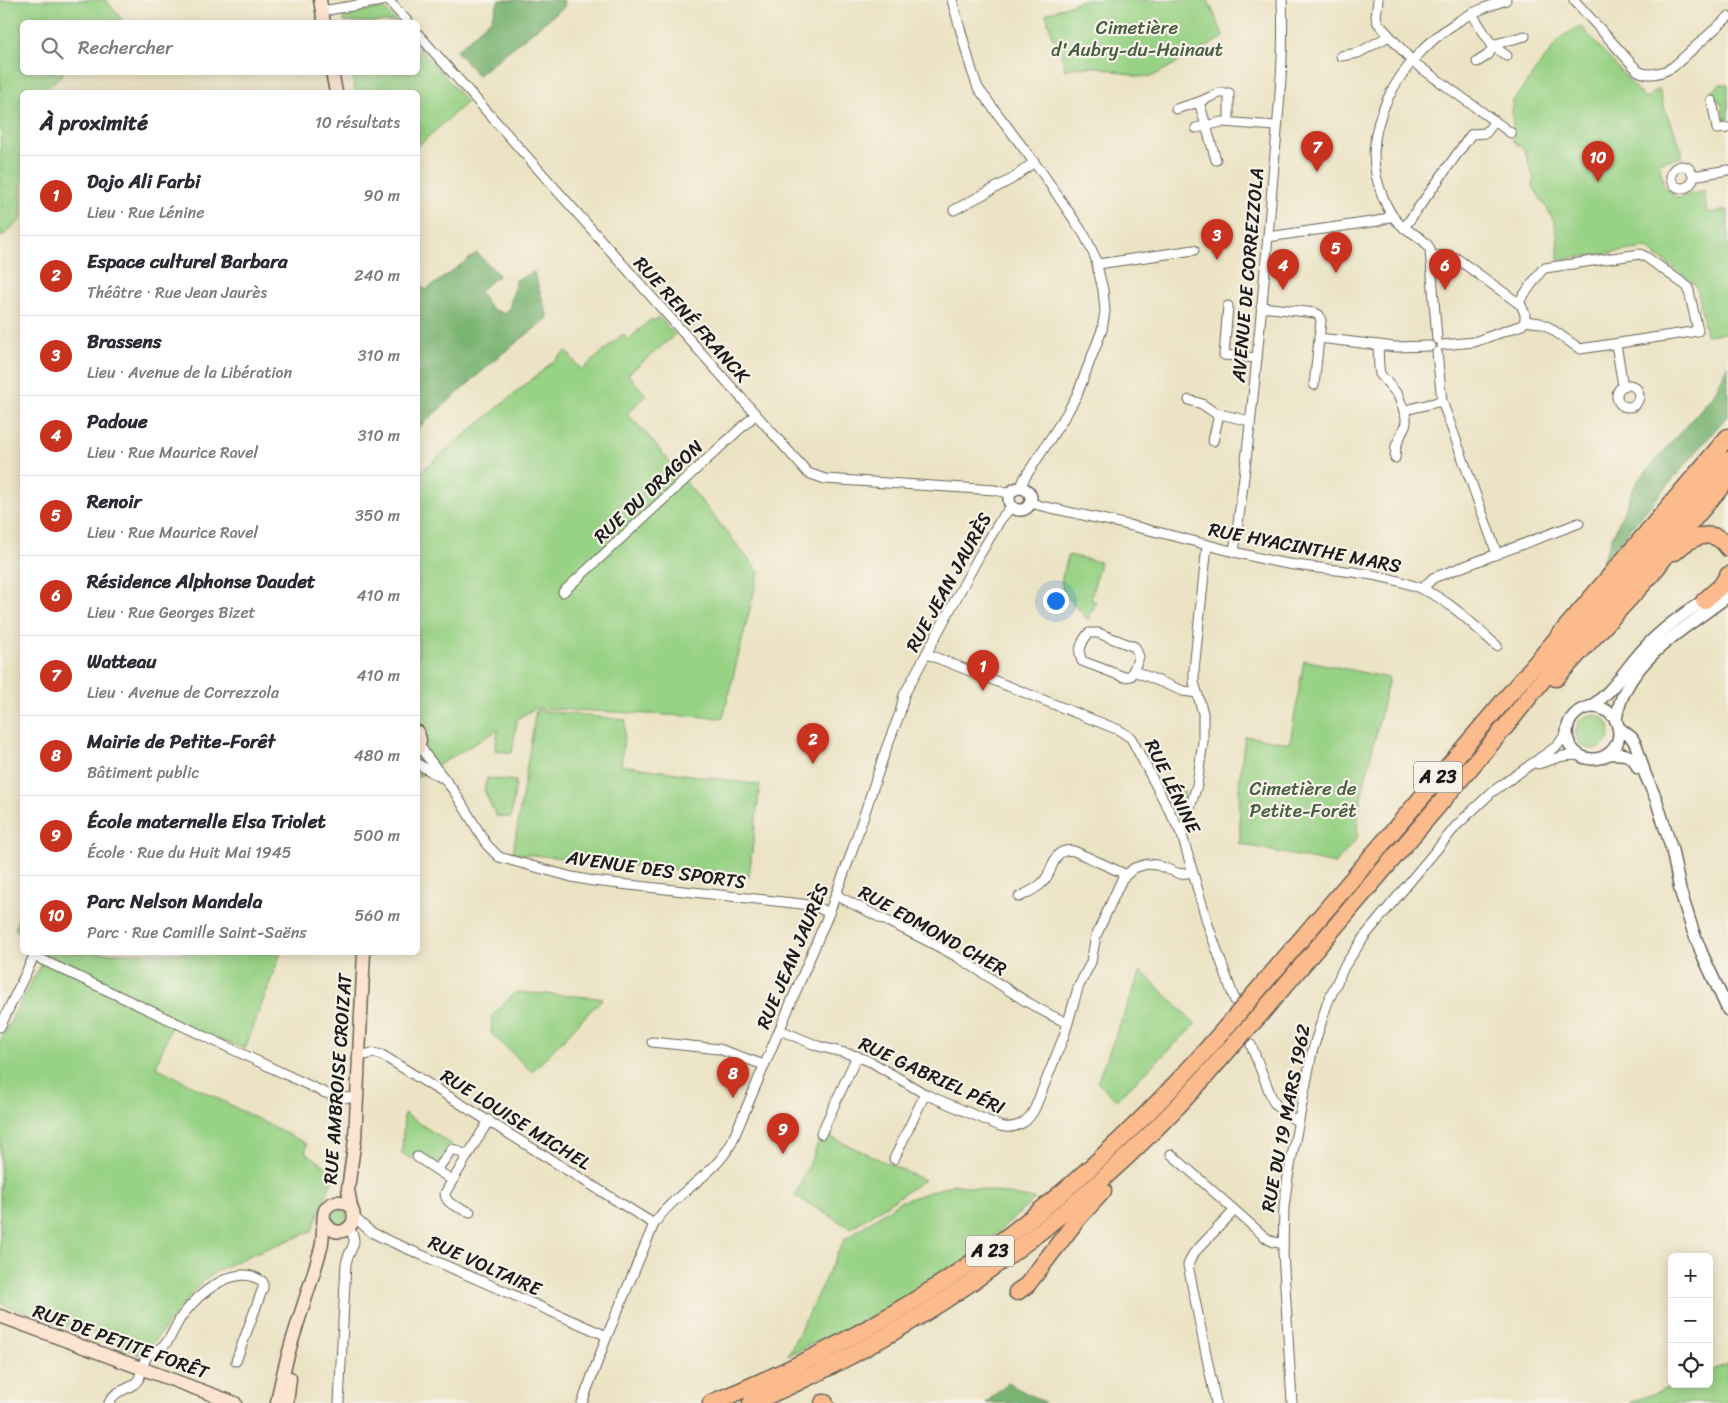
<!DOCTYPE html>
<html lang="fr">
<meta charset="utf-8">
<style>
body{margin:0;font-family:Sriracha,sans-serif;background:#f2f2f3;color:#2b2b33}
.controls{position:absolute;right:15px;bottom:15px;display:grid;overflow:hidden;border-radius:8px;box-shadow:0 2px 12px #0003}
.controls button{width:45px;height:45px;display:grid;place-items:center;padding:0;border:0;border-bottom:1px solid #e1e1e2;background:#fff;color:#2b2b33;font:25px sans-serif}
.you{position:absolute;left:1055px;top:600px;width:18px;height:18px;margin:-12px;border:4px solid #fff;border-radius:50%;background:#1a73e8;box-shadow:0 0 0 8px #1a73e833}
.badge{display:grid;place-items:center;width:32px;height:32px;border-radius:50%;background:#c8321e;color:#fff;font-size:16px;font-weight:700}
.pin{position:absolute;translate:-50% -41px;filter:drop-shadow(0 1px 2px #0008)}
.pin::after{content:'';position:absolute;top:26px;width:18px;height:15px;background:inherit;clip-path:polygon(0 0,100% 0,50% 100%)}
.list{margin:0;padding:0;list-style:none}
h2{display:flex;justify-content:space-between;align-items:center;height:65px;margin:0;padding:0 20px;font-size:21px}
h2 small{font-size:16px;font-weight:400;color:#7c7c81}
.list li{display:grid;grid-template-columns:32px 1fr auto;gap:15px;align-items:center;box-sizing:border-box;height:80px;padding:0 20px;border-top:1px solid #e1e1e2}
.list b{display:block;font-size:19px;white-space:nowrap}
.list p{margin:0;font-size:16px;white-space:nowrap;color:#7c7c81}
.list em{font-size:16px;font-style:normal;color:#7c7c81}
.icon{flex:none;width:28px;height:28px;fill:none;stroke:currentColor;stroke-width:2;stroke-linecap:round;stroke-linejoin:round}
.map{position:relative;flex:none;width:1728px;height:1403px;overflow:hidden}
.search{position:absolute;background:#fff;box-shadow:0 2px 12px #0003;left:20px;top:20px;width:400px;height:55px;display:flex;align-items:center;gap:12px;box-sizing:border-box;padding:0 18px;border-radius:8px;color:#7c7c81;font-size:19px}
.panel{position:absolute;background:#fff;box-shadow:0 2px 12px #0003;left:20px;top:90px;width:400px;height:865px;border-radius:8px}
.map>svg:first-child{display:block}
.green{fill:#98d285;stroke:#5a7750}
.forest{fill:#7ab472;stroke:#4b6847}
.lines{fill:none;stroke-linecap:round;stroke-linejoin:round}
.minor-casing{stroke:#656257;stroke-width:11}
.tertiary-casing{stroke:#656257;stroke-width:14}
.secondary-casing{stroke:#656257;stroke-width:15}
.motorway-casing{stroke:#656257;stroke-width:19}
.minor{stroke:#fff;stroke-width:9}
.tertiary{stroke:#fff;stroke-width:11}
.secondary{stroke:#fde4d1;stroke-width:12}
.motorway{stroke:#fbbb8d;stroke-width:16}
.motorway-bridge-casing{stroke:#656257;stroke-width:19;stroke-linecap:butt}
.motorway-bridge{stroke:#fbbb8d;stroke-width:16}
.labels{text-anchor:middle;stroke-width:4.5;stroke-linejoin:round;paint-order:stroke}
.shield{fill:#f7f3e8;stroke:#5e5c59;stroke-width:1}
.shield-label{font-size:18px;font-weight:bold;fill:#1c1c1c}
.park-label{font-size:19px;fill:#475c41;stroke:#f7f3e8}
.street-label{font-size:19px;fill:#1c1c1c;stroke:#f7f3e8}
</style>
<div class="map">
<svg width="1728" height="1403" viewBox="0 0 1728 1403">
<rect width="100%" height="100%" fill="#f7f3e8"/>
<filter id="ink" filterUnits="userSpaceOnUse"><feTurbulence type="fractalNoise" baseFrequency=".02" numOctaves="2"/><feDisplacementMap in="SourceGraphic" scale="10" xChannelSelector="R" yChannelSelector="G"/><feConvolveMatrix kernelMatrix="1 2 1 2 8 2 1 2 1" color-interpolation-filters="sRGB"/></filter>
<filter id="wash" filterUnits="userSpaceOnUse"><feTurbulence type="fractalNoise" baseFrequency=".0096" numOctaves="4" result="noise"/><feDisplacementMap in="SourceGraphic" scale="20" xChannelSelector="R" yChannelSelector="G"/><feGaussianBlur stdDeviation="1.12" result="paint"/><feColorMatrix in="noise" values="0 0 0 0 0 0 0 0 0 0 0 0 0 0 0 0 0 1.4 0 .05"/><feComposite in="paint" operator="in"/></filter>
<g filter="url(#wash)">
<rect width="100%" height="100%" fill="#ece3c4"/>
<g class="green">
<path d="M 0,0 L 106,0 L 123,21 L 121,22 L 22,22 L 22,72 L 64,73 L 42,92 L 22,92 L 22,219 L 1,237 Z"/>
<path d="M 1082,0 L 1208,0 L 1224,37 L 1153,76 L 1138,77 L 1100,67 L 1076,67 L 1065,70 L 1057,39 L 1053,39 L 1046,14 Z"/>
<path d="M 384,8 L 396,22 L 344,22 L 343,14 Z"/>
<path d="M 1581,26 L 1645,99 L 1659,89 L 1663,105 L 1682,150 L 1682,157 L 1659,162 L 1664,186 L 1677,198 L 1704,191 L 1707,213 L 1728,210 L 1728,330 L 1726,333 L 1706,335 L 1698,291 L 1694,283 L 1646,248 L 1558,260 C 1559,221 1553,218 1533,187 L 1534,178 L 1524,149 L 1513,141 L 1512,102 L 1561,37 Z"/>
<path d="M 418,46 L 467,102 L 418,146 L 418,92 L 355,92 L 352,73 L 418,72 Z"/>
<path d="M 1720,84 L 1728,84 L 1728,120 L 1725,120 L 1721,102 L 1707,95 Z"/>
<path d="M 659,317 L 675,335 L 628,374 L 646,395 L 627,414 L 646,433 L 759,572 L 723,718 L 536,708 L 515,720 L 517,721 L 512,753 L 495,750 L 498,730 L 418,777 L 418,474 L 566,351 L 582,370 L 623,334 L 628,340 L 651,319 L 654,321 Z"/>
<path d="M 1068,555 L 1100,562 L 1091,599 L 1096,602 L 1088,620 L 1064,593 L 1061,582 Z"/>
<path d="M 1304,660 L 1389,678 L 1358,811 L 1357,838 L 1335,864 L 1240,844 L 1239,784 L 1245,736 L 1290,743 Z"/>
<path d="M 536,710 L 626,720 L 621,765 L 760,785 L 749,877 L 513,853 Z"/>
<circle cx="1593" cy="732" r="17"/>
<path d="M 487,778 L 516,781 L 511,818 L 496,816 L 484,790 Z"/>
<path d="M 1180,784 L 1187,799 L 1181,802 L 1174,787 Z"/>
<path d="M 22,908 L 22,936 L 15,929 Z"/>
<path d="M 43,953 L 281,953 L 245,1049 L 173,1022 L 156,1067 L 307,1144 L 305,1152 L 335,1173 L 312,1231 C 282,1244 221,1262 199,1285 C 178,1308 163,1335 140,1355 L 79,1325 L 73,1329 L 0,1303 L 0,1041 L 46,955 Z"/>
<path d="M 1141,971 L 1196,1024 L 1116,1100 L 1097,1082 Z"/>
<path d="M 515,992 L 603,998 L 532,1072 L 491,1033 L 492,1016 Z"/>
<path d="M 404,1113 L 451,1144 L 440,1163 L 434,1164 L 416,1154 L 412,1159 L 402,1153 Z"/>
<path d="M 826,1135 L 924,1180 L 851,1228 L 795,1196 L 821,1137 Z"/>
<path d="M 954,1184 L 1035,1199 L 969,1258 L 893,1307 L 788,1355 L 844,1240 L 899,1202 Z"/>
<circle cx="339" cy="1217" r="8"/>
<path d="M 1728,1364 L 1728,1403 L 1630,1403 L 1677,1384 L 1709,1384 L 1709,1371 Z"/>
</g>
<g class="forest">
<path d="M 499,0 L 563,0 L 565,6 L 478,75 L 456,51 L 491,19 Z"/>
<path d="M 477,253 L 499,275 L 479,291 L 491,309 L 506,314 L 510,306 L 516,280 L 534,272 L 548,318 L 503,353 L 418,428 L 418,284 L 426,290 Z"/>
<path d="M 1728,365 L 1728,415 L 1601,563 L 1636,483 L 1714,394 Z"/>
<path d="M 1007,1383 L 1046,1403 L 986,1403 Z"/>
</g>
</g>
<g filter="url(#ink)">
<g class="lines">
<defs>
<g id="minor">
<path d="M 388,0 L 408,22"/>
<path d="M 952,0 L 972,71 L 978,88 L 1043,174 L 1085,236 L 1095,257 L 1103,290 L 1105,311 L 1102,330 L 1077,395 L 1067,413 L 1024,479 L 1021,488"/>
<path d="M 1378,0 L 1376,17 L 1378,23 L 1413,62 L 1511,133"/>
<path d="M 1574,0 L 1638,71 C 1648,77 1663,73 1673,67 L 1728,17"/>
<path d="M 322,11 L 388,0"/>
<path d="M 1472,14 L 1492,45 L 1507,56"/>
<path d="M 418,34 L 808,473 L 825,479 L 995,490 L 1010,494"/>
<path d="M 1492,45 L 1525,36"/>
<path d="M 1341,56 L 1358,53 L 1389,36"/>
<path d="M 1477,62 L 1488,55 L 1493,47"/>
<path d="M 1712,101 L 1717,129 L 1728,128"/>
<path d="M 1199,102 L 1216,160"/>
<path d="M 1176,109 L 1199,102 L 1219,93 L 1229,93 L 1229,122"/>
<path d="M 1196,128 L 1222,122 L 1276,126"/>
<circle cx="1682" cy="177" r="11"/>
<path d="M 1693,176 L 1728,170"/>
<path d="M 954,210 L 1012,179 L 1034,162"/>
<path d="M 1404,228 L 1470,136 L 1472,134 L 1486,133 L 1495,121"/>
<path d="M 1268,237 L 1378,221 L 1392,216"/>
<path d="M 1431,256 L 1449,255 L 1456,258 L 1521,305 L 1525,314 L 1525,321"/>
<path d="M 1098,264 L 1194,250"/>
<path d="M 1518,303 L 1542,270 L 1545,268 L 1640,254 L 1646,257 L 1688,287 L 1698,331 L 1580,349 L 1547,326 L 1540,323 L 1525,321"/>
<path d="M 1228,306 L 1224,355 L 1257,358"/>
<path d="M 1261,307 L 1315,313 L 1319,315 L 1321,321 L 1314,385"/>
<path d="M 1319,338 L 1395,347 L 1430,346"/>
<path d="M 1437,339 L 1430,249 C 1425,238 1410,233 1401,225 C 1392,218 1387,208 1383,197 C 1354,130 1401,58 1457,22 C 1472,12 1489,6 1506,0"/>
<path d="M 1616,344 L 1623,386"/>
<path d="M 1378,345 L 1379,367 L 1380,374 L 1398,395 L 1406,417 L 1406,423 L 1396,446 L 1395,458"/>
<path d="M 1442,345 L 1474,342 L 1522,325 L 1525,321"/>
<path d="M 1437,352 L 1442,401 L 1497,554"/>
<circle cx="1628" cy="396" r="11"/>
<path d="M 1189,400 L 1202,404 L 1215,413 L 1250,421"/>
<path d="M 1405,410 L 1442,401"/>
<path d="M 1213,441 L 1219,414"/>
<path d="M 1030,503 C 1070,513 1109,520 1149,530 C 1192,540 1234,553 1277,562 C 1325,571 1377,570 1422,589 C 1451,601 1474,626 1497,646"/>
<path d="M 1234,552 C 1251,435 1261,318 1271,201 C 1276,134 1285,67 1282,0"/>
<path d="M 1422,589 L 1433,578 L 1579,523"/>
<path d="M 563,592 L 755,415"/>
<path d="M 1089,633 L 1098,633 L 1135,647 L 1139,657 L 1131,676 L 1124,677 L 1082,661 C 1077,652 1082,640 1089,633 Z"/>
<path d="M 927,654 L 1119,730 L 1131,738 L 1182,835 L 1208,925 L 1235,1001"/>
<path d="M 1134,671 L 1183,691 L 1197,693"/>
<path d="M 419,743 L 425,754 L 454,791 L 487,845 L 499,857 L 572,877 L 593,881 L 802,904 L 817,907 L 829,913"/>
<path d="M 418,764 L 440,777"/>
<path d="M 1538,764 L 1563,756 L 1578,755"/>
<path d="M 1182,835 L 1197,785 L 1203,741 L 1203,713 L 1194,682 L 1194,670 L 1207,545"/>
<path d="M 836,895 C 876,917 919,935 959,958 C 996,980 1027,1006 1068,1023"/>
<path d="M 1019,897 C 1027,893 1037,889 1043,882 C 1055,870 1051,847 1074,851 L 1125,874"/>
<path d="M 0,1027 L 34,956 L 323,1092 L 337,1097 L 351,1098"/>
<path d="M 780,1030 L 818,1046 L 857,1056 L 873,1063 L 925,1094 L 1000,1126 C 1015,1130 1028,1123 1035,1108 L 1064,1036 L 1078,988 L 1091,962 L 1096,936 L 1122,879 L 1134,868 L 1147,864 L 1157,865 L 1180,874 L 1192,872"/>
<path d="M 652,1042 L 719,1049 L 764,1065"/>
<path d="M 1251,1045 L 1273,1101 L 1283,1113 L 1299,1122"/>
<path d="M 359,1056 L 373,1053 L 382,1055 L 654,1224"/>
<path d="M 821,1134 L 857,1056"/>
<path d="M 1171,1154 L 1265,1237 L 1273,1242 L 1283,1243"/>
<path d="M 417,1157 L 452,1180"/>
<path d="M 894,1159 L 925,1094"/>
<path d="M 437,1170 L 452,1149 L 456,1150 L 467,1156"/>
<path d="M 470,1212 C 461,1208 445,1205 445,1193 L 489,1120"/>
<path d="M 354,1217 L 371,1232 L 385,1239 L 607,1336"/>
<path d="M 109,1403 C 116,1387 130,1392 138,1380 C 142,1374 142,1365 146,1358 C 151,1350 162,1350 167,1342 C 173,1334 176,1324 182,1316 C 198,1294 236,1261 263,1282 L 263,1288 L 236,1361"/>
<path d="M 339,1403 L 346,1263 C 350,1246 360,1245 349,1228"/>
<path d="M 582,1403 L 607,1336 L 654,1224 C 674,1193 713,1177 731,1144 L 829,913 L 851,854 L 886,749 L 900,713 L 904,695 L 979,556 L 1001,519 L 1011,507"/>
<path d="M 1216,1403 L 1188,1265 L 1193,1254 L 1234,1211"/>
<path d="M 1292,1403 L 1283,1252 L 1284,1207 L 1288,1177 L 1312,1052 L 1327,1004 L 1344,967 L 1364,937 L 1457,825 L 1492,792 L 1557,746 L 1566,734"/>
</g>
<g id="tertiary">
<circle cx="1020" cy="499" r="11"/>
<circle cx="1593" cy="733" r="26"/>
<path d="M 1590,707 C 1612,693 1624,671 1640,653 C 1659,631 1685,612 1710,597"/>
<path d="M 1616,720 C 1624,661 1685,629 1728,596"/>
<path d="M 1618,727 L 1632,738 L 1636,745 L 1645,774 L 1656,799 L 1672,850 L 1680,890 L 1693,931 L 1703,956 L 1728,1010"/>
<path d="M 1608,754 C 1622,753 1633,753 1638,768"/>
</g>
<g id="secondary">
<path d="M 320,0 L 324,22"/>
<path d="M 332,72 L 336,92"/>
<path d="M 418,732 L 420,740 L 418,749"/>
<path d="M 351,1207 L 348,1189 L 355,1139 L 364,952"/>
<path d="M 0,1316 L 235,1403"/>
<path d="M 277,1403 C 286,1350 307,1299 321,1248 C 324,1237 322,1216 325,1210 C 329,1203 337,1200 345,1203 C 353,1206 355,1214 353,1222 C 346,1235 331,1235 325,1221"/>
<path d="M 287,1403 L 290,1378"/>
</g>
<g id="motorway">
<path d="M 1675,552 C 1690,537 1714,526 1728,548"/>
<path d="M 1704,601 L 1721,586 L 1728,575"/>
<path d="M 1556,678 L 1652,574 L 1687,527 L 1728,479"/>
<path d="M 1252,997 L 1728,437"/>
<path d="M 1258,1017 L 1506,726 L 1565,652 L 1728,460"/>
<path d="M 1017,1292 L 1027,1285 L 1079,1217 L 1103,1191"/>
<path d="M 711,1403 C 918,1320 1077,1201 1222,1032"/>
<path d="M 751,1403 C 937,1325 1100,1201 1231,1047"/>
<path d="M 823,1403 L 825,1403"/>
</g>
</defs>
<use href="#minor" class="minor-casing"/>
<use href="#tertiary" class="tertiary-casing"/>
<use href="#secondary" class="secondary-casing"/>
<use href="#motorway" class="motorway-casing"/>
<use href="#minor" class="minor"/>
<use href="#tertiary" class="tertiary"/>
<use href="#secondary" class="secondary"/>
<use href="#motorway" class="motorway"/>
<defs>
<g id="motorway-bridge">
<path d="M 1222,1032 L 1252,997"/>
<path d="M 1231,1047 L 1258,1017"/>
</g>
</defs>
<use href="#motorway-bridge" class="motorway-bridge-casing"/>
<use href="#motorway-bridge" class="motorway-bridge"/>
</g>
</g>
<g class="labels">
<g class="shield">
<rect x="1414" y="761.5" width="48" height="31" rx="4"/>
<rect x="966" y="1235.5" width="48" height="31" rx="4"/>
</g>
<g class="shield-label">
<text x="1438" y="783">A 23</text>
<text x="990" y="1257">A 23</text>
</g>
<g class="park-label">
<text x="1137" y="34">Cimetière<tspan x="1137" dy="22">d'Aubry-du-Hainaut</tspan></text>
<text x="1303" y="795">Cimetière de<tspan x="1303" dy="22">Petite-Forêt</tspan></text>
</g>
<g class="street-label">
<text transform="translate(1247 275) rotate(-85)" y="7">AVENUE DE CORREZZOLA</text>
<text transform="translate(692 319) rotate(48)" y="7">RUE RENÉ FRANCK</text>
<text transform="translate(648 491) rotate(-43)" y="7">RUE DU DRAGON</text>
<text transform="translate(1305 547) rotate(11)" y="7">RUE HYACINTHE MARS</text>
<text transform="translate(948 582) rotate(-61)" y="7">RUE JEAN JAURÈS</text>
<text transform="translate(1173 786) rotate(64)" y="7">RUE LÉNINE</text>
<text transform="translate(656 869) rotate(8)" y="7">AVENUE DES SPORTS</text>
<text transform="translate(933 930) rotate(29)" y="7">RUE EDMOND CHER</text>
<text transform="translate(792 956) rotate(-67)" y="7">RUE JEAN JAURÈS</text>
<text transform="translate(932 1075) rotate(25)" y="7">RUE GABRIEL PÉRI</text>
<text transform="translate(337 1079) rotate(-86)" y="7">RUE AMBROISE CROIZAT</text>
<text transform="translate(1285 1118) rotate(-79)" y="7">RUE DU 19 MARS 1962</text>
<text transform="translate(516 1119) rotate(32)" y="7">RUE LOUISE MICHEL</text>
<text transform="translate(485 1265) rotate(24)" y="7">RUE VOLTAIRE</text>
<text transform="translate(121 1341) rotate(20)" y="7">RUE DE PETITE FORÊT</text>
</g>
</g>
</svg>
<div class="controls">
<button>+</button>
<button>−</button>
<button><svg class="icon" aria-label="locate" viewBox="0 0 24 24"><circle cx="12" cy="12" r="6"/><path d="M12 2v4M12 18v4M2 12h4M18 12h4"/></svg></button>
</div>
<div class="you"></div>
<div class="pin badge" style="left:983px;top:691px">1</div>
<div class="pin badge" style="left:813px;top:764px">2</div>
<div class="pin badge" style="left:1217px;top:260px">3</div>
<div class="pin badge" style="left:1283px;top:290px">4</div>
<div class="pin badge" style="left:1336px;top:273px">5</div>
<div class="pin badge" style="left:1445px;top:290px">6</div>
<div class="pin badge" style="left:1317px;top:172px">7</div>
<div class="pin badge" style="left:733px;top:1098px">8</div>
<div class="pin badge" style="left:783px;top:1154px">9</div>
<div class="pin badge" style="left:1598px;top:182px">10</div>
<div class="search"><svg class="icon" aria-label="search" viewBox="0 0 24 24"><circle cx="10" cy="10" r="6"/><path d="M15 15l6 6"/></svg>Rechercher</div>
<section class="panel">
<h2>À proximité<small>10 résultats</small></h2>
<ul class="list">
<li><span class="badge">1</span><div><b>Dojo Ali Farbi</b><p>Lieu · Rue Lénine</p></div><em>90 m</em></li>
<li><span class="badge">2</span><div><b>Espace culturel Barbara</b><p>Théâtre · Rue Jean Jaurès</p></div><em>240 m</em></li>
<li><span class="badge">3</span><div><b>Brassens</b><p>Lieu · Avenue de la Libération</p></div><em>310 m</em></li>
<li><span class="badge">4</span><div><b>Padoue</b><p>Lieu · Rue Maurice Ravel</p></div><em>310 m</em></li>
<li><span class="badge">5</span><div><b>Renoir</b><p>Lieu · Rue Maurice Ravel</p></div><em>350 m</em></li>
<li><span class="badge">6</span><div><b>Résidence Alphonse Daudet</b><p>Lieu · Rue Georges Bizet</p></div><em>410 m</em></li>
<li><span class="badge">7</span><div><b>Watteau</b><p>Lieu · Avenue de Correzzola</p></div><em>410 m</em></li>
<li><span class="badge">8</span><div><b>Mairie de Petite-Forêt</b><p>Bâtiment public</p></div><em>480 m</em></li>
<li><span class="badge">9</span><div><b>École maternelle Elsa Triolet</b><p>École · Rue du Huit Mai 1945</p></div><em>500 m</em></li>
<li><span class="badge">10</span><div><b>Parc Nelson Mandela</b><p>Parc · Rue Camille Saint-Saëns</p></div><em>560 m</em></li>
</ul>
</section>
</div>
